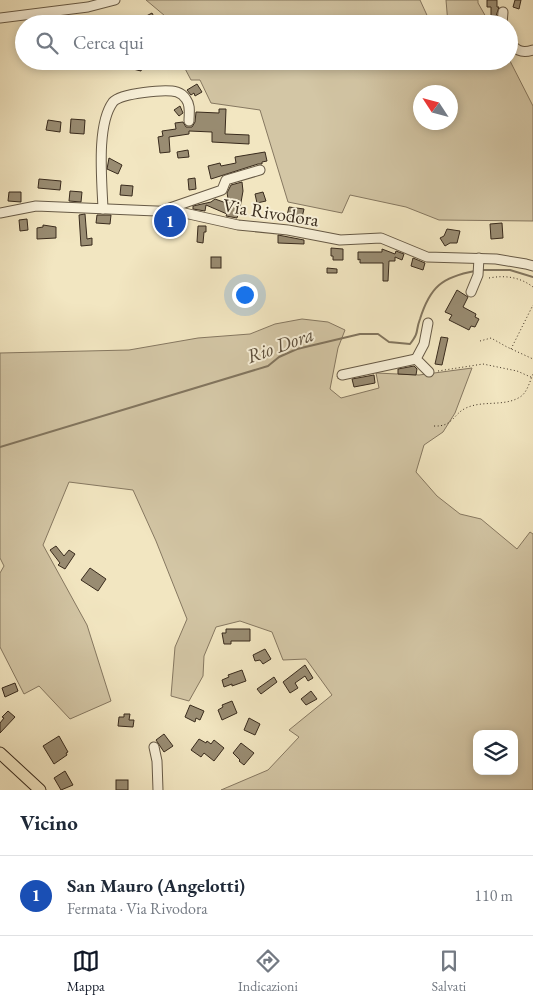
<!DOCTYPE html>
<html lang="it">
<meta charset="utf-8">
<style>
body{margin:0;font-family:"EB Garamond",serif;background:#f6f6f7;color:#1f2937}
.controls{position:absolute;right:15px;bottom:15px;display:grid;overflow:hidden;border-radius:10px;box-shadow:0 2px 8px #0003}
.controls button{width:45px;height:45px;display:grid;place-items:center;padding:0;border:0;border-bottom:1px solid #e0e1e3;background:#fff;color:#1f2937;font:25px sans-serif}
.compass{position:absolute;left:413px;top:85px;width:45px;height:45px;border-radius:50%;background:#fff;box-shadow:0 2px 8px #0003;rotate:306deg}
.you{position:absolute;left:244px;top:294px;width:18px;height:18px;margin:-12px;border:4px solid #fff;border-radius:50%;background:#1a73e8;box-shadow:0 0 0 8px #1a73e833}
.badge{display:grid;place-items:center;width:32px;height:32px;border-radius:50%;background:#111827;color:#fff;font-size:16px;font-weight:700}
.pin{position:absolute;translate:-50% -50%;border:2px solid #fff;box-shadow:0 1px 5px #0006}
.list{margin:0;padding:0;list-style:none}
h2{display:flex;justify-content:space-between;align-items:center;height:65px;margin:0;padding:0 20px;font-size:21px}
h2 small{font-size:16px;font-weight:400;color:#747a83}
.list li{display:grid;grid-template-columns:32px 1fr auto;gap:15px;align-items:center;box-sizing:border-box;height:80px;padding:0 20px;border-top:1px solid #e0e1e3}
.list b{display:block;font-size:19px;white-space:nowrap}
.list p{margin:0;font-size:16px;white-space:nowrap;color:#747a83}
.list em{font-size:16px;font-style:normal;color:#747a83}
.icon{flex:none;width:28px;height:28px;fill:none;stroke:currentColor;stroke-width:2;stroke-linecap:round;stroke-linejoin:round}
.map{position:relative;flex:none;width:533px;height:790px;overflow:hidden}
.search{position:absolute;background:#fff;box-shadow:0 2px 8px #0003;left:15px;right:15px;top:15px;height:55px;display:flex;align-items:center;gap:12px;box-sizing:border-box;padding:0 18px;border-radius:28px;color:#747a83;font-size:19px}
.sheet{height:145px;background:#fff}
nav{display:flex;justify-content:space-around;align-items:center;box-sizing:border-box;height:70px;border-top:1px solid #e0e1e3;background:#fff;font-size:14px;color:#747a83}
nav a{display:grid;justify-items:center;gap:2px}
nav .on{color:#111827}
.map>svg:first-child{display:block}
.green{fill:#d3c6a5;stroke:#867861;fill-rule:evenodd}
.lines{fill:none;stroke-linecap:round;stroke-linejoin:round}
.stream{stroke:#82755e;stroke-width:2}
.building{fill:#998c72;stroke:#392b1d}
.minor-casing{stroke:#675a46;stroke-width:11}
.major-casing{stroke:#392b1d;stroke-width:13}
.path{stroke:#392b1d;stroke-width:1;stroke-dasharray:1 2.5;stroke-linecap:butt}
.minor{stroke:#f7efd7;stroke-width:9}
.major{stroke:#f2e6c1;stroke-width:11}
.labels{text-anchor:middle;stroke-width:4;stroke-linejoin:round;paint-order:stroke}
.street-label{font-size:19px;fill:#392b1d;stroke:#f7efd7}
.water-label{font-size:20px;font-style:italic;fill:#5e503d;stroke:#f7efd7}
</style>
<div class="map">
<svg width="533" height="790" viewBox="0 0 533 790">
<rect width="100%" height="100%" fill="#f2e6c1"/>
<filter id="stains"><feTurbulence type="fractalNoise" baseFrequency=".004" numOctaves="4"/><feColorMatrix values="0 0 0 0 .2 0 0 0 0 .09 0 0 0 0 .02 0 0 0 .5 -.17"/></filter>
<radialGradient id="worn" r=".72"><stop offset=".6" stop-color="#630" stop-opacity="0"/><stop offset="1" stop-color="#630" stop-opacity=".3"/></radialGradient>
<g class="green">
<path d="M 146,0 L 420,0 L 431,24 L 171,24 L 171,21 Z"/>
<path d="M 446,0 L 478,0 L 478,3 L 490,24 L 448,24 Z"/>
<path d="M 509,59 L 533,106 L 533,221 L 439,220 L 406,207 L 350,195 L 342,213 L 288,202 L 260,110 L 211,103 L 200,80 L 191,80 L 181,61 L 448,61 L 451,68 L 451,61 L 509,61 ZM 450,92 L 450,122 L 420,122 L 420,92 Z"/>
<path d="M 302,319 L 328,322 L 345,330 L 338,348 L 330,389 L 341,398 L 379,388 L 376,373 L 419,375 L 472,368 L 455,413 L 443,432 L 424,445 L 416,472 L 437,496 L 460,514 L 481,519 L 517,549 L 530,532 L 533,534 L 533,790 L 221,790 L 268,770 L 299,737 L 289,730 L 332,695 L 306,659 L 283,660 L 272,632 L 240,621 L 216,627 L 204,656 L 203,676 L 189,701 L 171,696 L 175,647 L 187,619 L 156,541 L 133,490 L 69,482 L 43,545 L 87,625 L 111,701 L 70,719 L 39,686 L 24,694 L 0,647 L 0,573 L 4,566 L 0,558 L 0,353 L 129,350 L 198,338 L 250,334 L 275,324 ZM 477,734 L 514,734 L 514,771 L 477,771 Z"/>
</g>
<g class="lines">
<g class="stream">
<path d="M 482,270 L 510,270 L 533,277"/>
<path d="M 0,447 L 268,366 L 279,357 L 297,349 L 360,334 L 378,334 L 389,342 L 410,344 C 420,331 415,332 420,319 C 430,287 442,277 475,271"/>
</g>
</g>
<g class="building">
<path d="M 487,0 L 497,0 L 497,7 L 499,7 L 496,16 L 491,16 L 491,7 L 487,7 Z"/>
<path d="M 515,0 L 521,0 L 519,9 L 513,7 Z"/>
<path d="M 152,13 L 158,24 L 131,24 Z"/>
<path d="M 127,61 L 144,61 L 141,71 L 125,67 Z"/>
<path d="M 197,84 L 202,92 L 195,96 L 194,93 L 191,95 L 187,90 Z"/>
<path d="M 180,106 L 183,113 L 179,116 L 174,110 Z"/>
<path d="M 219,109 L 226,109 L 225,134 L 249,135 L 249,144 L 212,142 L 212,132 L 189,131 L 189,134 L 169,137 L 170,152 L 160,153 L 158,137 L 163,136 L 162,131 L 176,129 L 175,123 L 183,122 L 186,127 L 192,127 L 195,122 L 196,112 L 219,113 Z"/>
<path d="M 71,119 L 85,120 L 84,134 L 70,133 Z"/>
<path d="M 48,120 L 61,122 L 60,132 L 46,130 Z"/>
<path d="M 188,150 L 189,157 L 178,158 L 177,152 Z"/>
<path d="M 265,152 L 267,161 L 262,162 L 262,164 L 258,164 L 211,179 L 208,166 L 220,163 L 221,166 L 236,163 L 235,157 Z"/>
<path d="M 109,158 L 122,165 L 118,174 L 107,169 Z"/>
<path d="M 195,178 L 196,189 L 189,190 L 188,179 Z"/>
<path d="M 39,179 L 61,181 L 60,190 L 38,188 Z"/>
<path d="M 242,182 L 243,191 L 240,208 L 237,218 L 226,216 L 227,214 L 206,205 L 205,211 L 193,209 L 193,206 L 211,202 L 215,199 L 229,204 L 227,193 L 231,185 Z"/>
<path d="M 121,185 L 133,186 L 132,196 L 120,195 Z"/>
<path d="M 70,191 L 82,192 L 81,202 L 69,201 Z"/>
<path d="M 9,192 L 21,192 L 21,202 L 8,201 Z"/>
<path d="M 263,192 L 266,201 L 257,203 L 255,194 Z"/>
<path d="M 289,207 L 304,209 L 301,222 L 286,220 Z"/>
<path d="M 85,214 L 87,239 L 92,238 L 92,245 L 81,246 L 79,215 Z"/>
<path d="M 97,215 L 111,215 L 110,224 L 96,223 Z"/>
<path d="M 157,218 L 167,218 L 167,226 L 158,226 Z"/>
<path d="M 27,219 L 28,230 L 20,231 L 19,220 Z"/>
<path d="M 502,223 L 503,238 L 491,239 L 490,224 Z"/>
<path d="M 43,225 L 56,227 L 56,238 L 37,239 L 37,228 L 43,227 Z"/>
<path d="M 198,226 L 206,226 L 206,232 L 204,232 L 203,243 L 197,242 Z"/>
<path d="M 447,229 L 460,231 L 457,243 L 450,243 L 445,246 L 440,238 L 444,236 Z"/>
<path d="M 278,235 L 304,240 L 304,244 L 278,243 Z"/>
<path d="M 331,248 L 343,249 L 343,260 L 333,260 L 333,256 L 331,256 Z"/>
<path d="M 382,249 L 395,254 L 396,251 L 404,254 L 402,260 L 395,257 L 395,261 L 389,261 L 388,281 L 383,281 L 383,263 L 360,263 L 360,259 L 358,260 L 358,252 L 382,252 Z"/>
<rect x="211" y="257" width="10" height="11"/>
<path d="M 413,258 L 425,263 L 423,270 L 411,266 Z"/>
<path d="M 327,268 L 337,269 L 337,273 L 327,273 Z"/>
<path d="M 457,290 L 468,297 L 463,307 L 476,314 L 475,317 L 479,319 L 475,327 L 471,326 L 469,330 L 449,320 L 452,315 L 445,312 Z"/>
<path d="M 441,337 L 448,338 L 442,365 L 435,364 Z"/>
<path d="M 414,366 L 417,369 L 416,375 L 398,374 L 398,369 Z"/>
<path d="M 374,375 L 375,383 L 354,387 L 352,379 Z"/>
<path d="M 56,546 L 64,556 L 69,550 L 75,554 L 65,569 L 58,565 L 60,563 L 50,550 Z"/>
<path d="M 90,568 L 106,579 L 98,591 L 81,580 Z"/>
<path d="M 226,629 L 250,629 L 250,641 L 231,641 L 231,644 L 224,644 L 222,633 L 226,633 Z"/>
<path d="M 265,649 L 271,659 L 263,664 L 260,660 L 255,661 L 253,655 Z"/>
<path d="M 305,665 L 313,678 L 308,681 L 305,676 L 295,683 L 298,688 L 290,693 L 283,682 Z"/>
<path d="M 242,670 L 246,681 L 232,686 L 232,684 L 224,687 L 222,680 L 229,677 L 228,675 Z"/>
<path d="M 274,677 L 277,682 L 261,694 L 257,689 Z"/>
<path d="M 15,683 L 18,691 L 5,697 L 2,688 Z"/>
<path d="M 311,691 L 317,699 L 306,705 L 301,699 Z"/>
<path d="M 232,701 L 237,713 L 222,720 L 218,710 L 223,707 L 222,705 Z"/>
<path d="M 190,705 L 204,711 L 200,720 L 196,718 L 195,722 L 185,717 Z"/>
<path d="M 8,711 L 15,717 L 0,733 L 0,723 L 4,718 L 2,717 Z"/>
<path d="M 124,714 L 130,714 L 129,720 L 134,720 L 133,727 L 118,726 L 119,717 L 124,717 Z"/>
<path d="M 249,718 L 260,724 L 255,735 L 244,730 Z"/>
<path d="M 164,734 L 173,746 L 164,752 L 156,740 Z"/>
<path d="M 59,736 L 68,752 L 66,753 L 67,755 L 54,764 L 43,746 Z"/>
<path d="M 199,739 L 206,743 L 207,741 L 211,744 L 214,740 L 224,748 L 214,761 L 204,753 L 201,757 L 191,750 Z"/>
<path d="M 241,743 L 254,753 L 244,765 L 239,761 L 240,760 L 233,753 Z"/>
<path d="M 65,771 L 73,785 L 61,790 L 54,778 Z"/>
<rect x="116" y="780" width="12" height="10"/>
</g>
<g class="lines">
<defs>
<g id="minor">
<path d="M 0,18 L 88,7 L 115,0"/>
<path d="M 502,24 L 503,12"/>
<path d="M 509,40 C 515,50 521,54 533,50"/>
<path d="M 103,209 C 102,181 96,125 113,102 C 121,93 166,89 177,92 C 180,93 184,96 186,99 C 191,106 189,113 189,121"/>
<path d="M 164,210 L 222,190 L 226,180 L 260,170"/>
<path d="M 0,213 L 36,206 L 180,212 L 238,225 L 288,230 L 340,240 L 381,238 L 427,257 L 496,259 L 526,264 L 533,266"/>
<path d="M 471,292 L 478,275 L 479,258"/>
<path d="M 428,323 L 424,344 L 416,359 L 429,372"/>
<path d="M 342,375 L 416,359"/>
<path d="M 154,747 L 157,761 L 158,790"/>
</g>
<path id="major" d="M 0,753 L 40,790"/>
</defs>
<use href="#minor" class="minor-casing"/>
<use href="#major" class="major-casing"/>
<g class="path">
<path d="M 489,278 C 505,275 520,277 533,287"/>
<path d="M 480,341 L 491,338 L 507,347 L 533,359"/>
<path d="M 511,349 L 533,305"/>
<path d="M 438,371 L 483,364 L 517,371 L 533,378"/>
<path d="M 434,426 C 453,427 453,414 466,408 C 483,400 504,407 520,397 C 527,393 530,381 533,374"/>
</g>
<use href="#minor" class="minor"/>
<use href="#major" class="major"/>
</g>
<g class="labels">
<g class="street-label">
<text transform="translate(271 212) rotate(9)" y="7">Via Rivodora</text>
</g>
<g class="water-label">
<text transform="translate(280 345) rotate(-20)" y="7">Rio Dora</text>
</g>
</g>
<rect width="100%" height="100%" filter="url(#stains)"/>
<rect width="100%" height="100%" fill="url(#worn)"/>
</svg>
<div class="controls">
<button><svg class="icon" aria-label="layers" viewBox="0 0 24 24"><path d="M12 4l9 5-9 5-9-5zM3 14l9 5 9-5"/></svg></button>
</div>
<svg class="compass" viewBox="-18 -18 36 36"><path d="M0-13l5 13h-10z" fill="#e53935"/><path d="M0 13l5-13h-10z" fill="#747a83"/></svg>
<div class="you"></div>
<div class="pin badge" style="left:170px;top:221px;background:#1a4fb4">1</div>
<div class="search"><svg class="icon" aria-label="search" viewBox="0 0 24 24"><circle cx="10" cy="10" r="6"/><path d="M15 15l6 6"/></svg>Cerca qui</div>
</div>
<section class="sheet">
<h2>Vicino<small></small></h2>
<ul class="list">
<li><span class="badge" style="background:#1a4fb4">1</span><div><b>San Mauro (Angelotti)</b><p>Fermata · Via Rivodora</p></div><em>110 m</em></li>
</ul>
</section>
<nav>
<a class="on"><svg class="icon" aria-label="map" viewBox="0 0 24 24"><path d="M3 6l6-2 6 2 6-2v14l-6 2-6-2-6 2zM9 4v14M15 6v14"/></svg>Mappa</a>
<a><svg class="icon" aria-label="directions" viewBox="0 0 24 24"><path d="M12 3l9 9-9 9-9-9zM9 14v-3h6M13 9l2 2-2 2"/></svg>Indicazioni</a>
<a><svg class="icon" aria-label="saved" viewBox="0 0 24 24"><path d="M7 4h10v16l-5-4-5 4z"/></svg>Salvati</a>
</nav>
